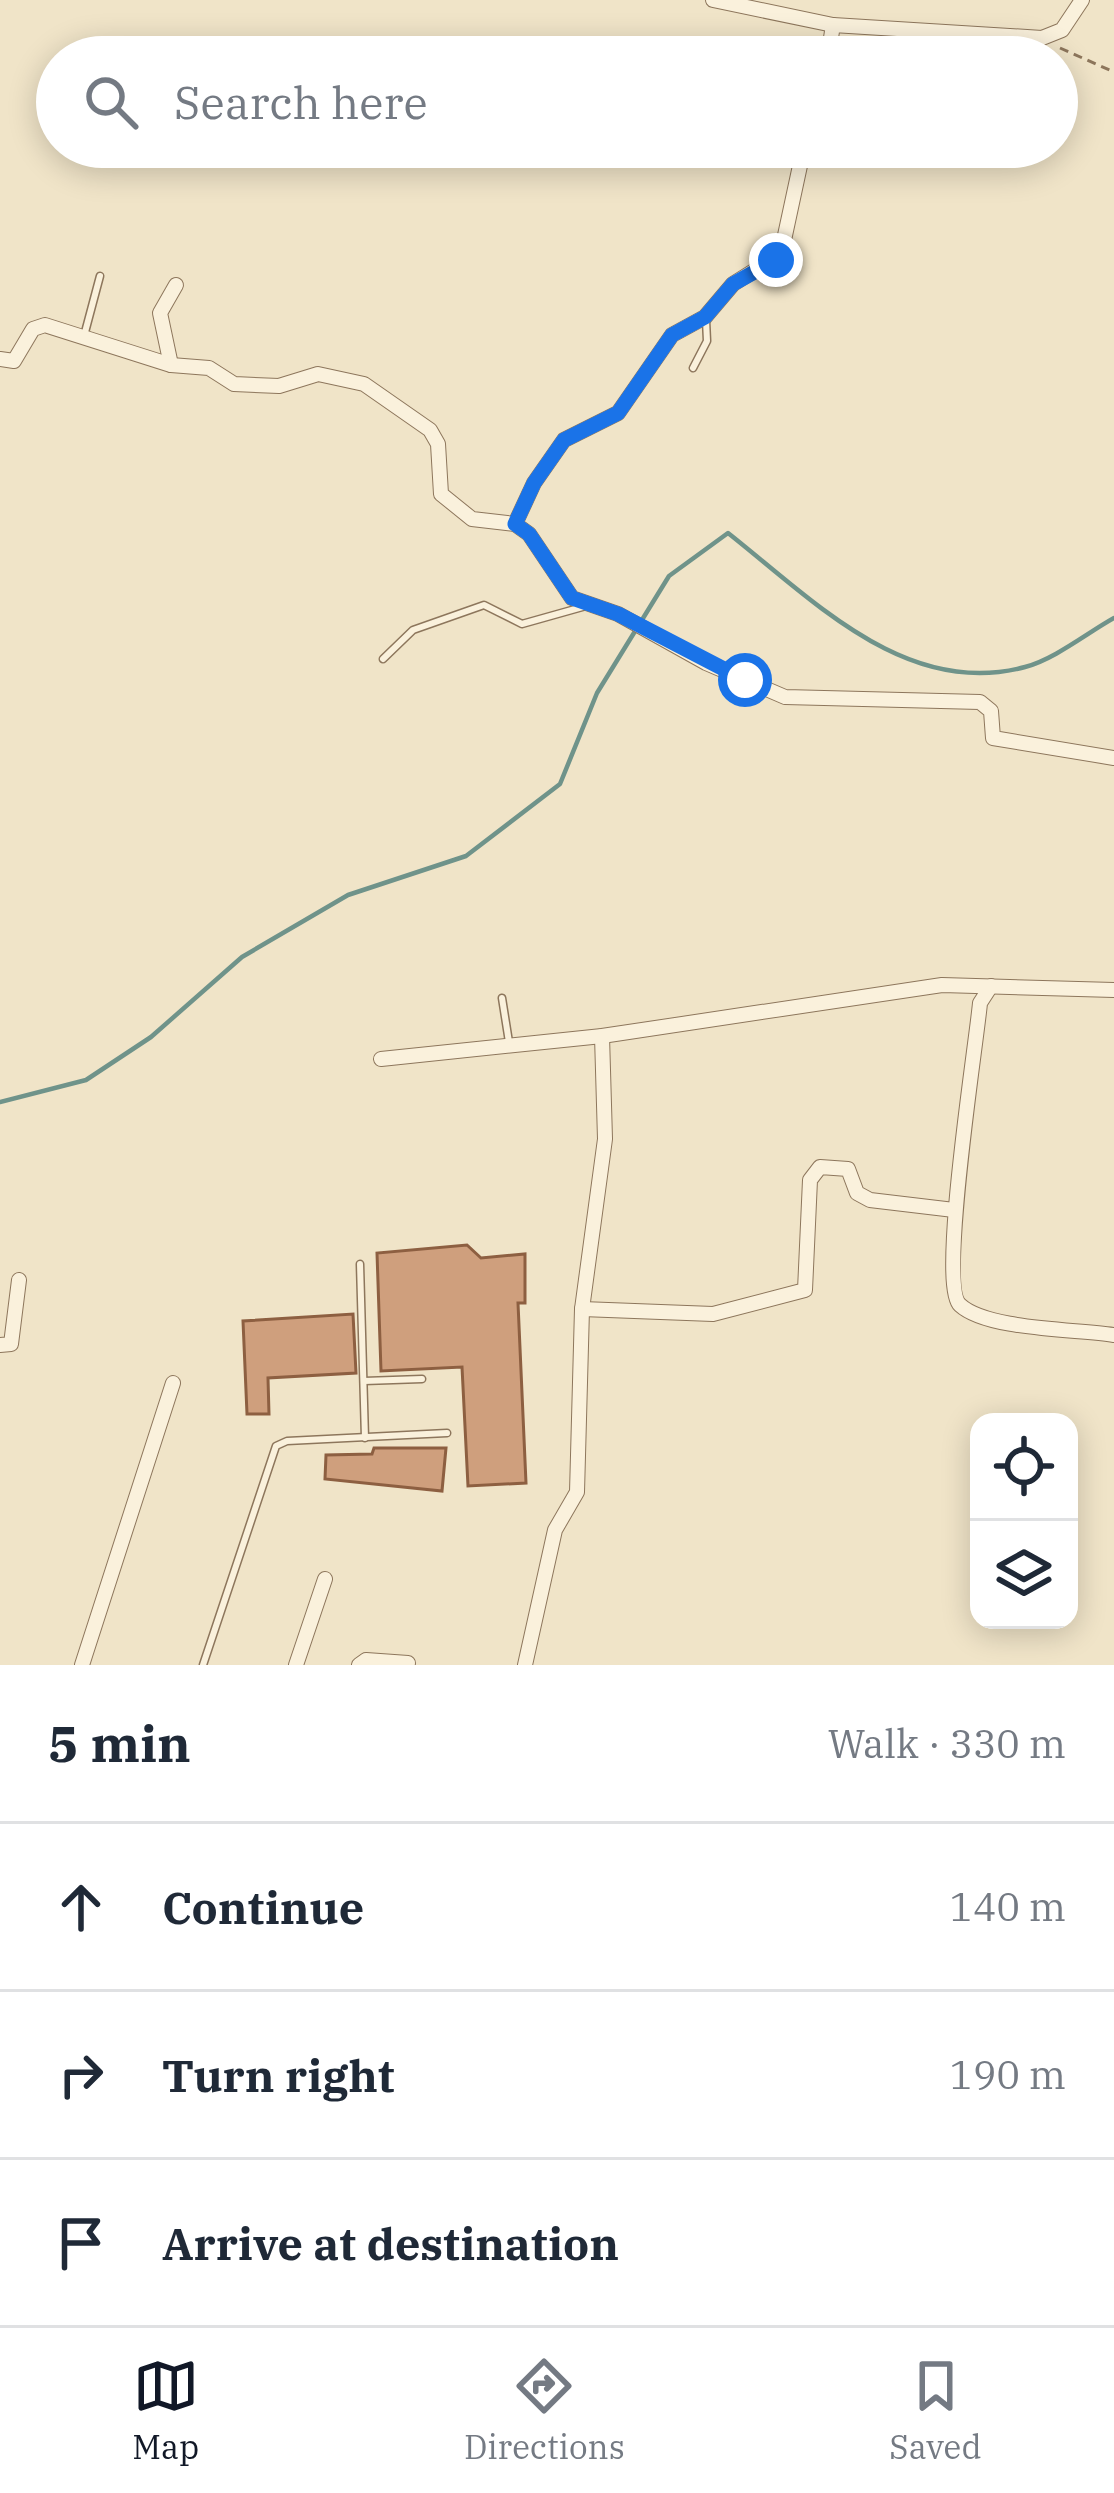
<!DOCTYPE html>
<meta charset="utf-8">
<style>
body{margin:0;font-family:"IBM Plex Serif",serif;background:#f6f6f7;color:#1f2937}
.controls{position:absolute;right:36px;bottom:36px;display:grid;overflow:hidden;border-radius:24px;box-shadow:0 6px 30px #0003}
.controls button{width:108px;height:108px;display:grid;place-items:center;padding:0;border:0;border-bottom:3px solid #e0e1e3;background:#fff;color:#1f2937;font:60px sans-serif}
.stop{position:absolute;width:36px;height:36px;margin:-27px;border:9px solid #1a73e8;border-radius:50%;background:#fff}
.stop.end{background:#1a73e8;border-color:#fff;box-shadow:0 3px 12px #0008}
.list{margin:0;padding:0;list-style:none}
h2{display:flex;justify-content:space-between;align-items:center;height:156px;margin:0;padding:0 48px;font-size:51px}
h2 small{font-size:39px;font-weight:400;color:#747a83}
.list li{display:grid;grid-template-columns:78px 1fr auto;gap:36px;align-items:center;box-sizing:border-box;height:168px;padding:0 48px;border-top:3px solid #e0e1e3}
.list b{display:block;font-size:45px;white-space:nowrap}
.list em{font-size:39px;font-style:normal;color:#747a83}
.icon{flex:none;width:66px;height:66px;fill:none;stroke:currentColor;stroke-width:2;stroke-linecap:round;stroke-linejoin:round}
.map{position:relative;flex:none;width:1114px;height:1665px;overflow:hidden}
.search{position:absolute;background:#fff;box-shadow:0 6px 30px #0003;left:36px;right:36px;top:36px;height:132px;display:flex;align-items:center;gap:30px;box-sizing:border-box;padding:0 42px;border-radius:66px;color:#747a83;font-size:45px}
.sheet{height:660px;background:#fff}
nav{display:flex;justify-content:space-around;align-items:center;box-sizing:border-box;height:168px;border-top:3px solid #e0e1e3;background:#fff;font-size:33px;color:#747a83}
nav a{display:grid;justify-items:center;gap:6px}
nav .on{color:#111827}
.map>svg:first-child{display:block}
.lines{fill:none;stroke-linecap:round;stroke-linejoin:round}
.stream{stroke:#6f938a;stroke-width:4.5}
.building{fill:#cf9f7d;stroke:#8d5f41;stroke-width:3}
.lane-casing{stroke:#8d765c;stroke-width:9}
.street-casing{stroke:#8d765c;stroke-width:16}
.path{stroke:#8d765c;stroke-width:3;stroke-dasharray:9 6;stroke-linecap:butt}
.lane{stroke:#faf1dc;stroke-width:6}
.street{stroke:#faf1dc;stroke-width:14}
.route{stroke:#1a73e8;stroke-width:15}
</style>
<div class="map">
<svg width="1114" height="1665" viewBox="0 0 1114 1665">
<rect width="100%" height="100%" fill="#f0e4c8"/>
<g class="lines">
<path class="stream" d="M 0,1102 L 86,1080 L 151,1037 L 242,957 L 348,895 L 466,856 L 560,784 L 597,693 L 669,576 L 728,533 C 813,600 907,699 1025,667 C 1055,659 1087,633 1114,618"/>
</g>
<g class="building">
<path d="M 467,1245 L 481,1258 L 525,1254 L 525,1303 L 518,1303 L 526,1483 L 468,1486 L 462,1367 L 381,1371 L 377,1253 Z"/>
<path d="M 353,1314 L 356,1373 L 268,1378 L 269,1414 L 247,1414 L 243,1321 Z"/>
<path d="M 374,1448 L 446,1448 L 442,1491 L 325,1479 L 326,1455 L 372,1454 Z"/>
</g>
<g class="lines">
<defs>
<g id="lane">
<path d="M 84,336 L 100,276"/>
<path d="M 693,368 L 707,341 L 706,320"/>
<path d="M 383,659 L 413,630 L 484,605 L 522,624 L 586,606"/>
<path d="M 502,998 L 509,1042"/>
<path d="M 360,1264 L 365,1438"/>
<path d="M 364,1381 L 422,1379"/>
<path d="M 203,1665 L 276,1446 L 287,1441 L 447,1433"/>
</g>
<g id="street">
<path d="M 713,0 L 833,25"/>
<path d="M 828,57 L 833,25 L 1042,38 L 1062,30 L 1082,0"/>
<path d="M 0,359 L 14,361 L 33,329 L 45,325 L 171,365 L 209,368 L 234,384 L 279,386 L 318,374 L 364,384 L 430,430 L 438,444 L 441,494 L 472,519 L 515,524 L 529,534 L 572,598 L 618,614 L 706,663 L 785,697 L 980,702 L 991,711 L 993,738 L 1114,758"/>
<path d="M 171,365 L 160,313 L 176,285"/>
<path d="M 515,524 L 534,483 L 564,440 L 618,413 L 672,335 L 705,317 L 733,284 L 781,254 L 804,147"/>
<path d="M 991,986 L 980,1003 C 976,1047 938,1285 960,1305 C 987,1330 1076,1329 1114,1335"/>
<path d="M 381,1059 L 602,1036 L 942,985 L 1114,990"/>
<path d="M 582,1309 L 713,1314 L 805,1290 L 810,1180 L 820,1167 L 848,1169 L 857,1193 L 870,1200 L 954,1210"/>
<path d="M 0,1345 L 11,1344 L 19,1280"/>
<path d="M 82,1665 L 173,1383"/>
<path d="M 296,1665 L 325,1579"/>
<path d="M 359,1665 L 366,1660 L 408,1663"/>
<path d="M 525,1665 L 555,1530 L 577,1492 L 582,1309 L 605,1139 L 602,1036"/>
</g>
</defs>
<use href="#lane" class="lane-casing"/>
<use href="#street" class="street-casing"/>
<path class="path" d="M 1060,48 L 1114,72"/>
<use href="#lane" class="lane"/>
<use href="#street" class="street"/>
</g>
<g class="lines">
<path class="route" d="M 745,680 L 618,614 L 572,598 L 529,534 L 515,524 L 534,483 L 564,440 L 618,413 L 672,335 L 705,317 L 733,284 L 776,260"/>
</g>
</svg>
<div class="controls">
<button><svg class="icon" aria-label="locate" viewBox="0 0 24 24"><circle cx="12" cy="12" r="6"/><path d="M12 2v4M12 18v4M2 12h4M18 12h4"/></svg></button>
<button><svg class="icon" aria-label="layers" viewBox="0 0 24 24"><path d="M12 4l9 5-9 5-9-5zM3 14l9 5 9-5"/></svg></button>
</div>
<div class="stop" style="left:745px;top:680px"></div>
<div class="stop end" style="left:776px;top:260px"></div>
<div class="search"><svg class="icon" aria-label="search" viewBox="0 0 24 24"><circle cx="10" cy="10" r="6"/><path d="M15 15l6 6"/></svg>Search here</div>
</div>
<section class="sheet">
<h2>5 min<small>Walk · 330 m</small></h2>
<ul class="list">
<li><svg class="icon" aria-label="ahead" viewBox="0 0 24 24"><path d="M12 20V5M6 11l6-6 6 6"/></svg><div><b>Continue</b></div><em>140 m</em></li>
<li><svg class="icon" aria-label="right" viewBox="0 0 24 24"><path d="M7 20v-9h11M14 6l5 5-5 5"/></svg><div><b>Turn right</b></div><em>190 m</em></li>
<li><svg class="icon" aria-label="arrive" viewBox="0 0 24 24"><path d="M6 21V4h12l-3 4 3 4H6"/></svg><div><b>Arrive at destination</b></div></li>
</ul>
</section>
<nav>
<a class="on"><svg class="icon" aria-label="map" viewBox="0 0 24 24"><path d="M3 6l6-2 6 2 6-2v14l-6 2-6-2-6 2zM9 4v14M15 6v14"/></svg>Map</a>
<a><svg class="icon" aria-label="directions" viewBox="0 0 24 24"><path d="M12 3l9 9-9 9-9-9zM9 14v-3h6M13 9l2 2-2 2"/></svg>Directions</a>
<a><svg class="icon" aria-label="saved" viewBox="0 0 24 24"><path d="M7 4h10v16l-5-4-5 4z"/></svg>Saved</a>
</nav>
